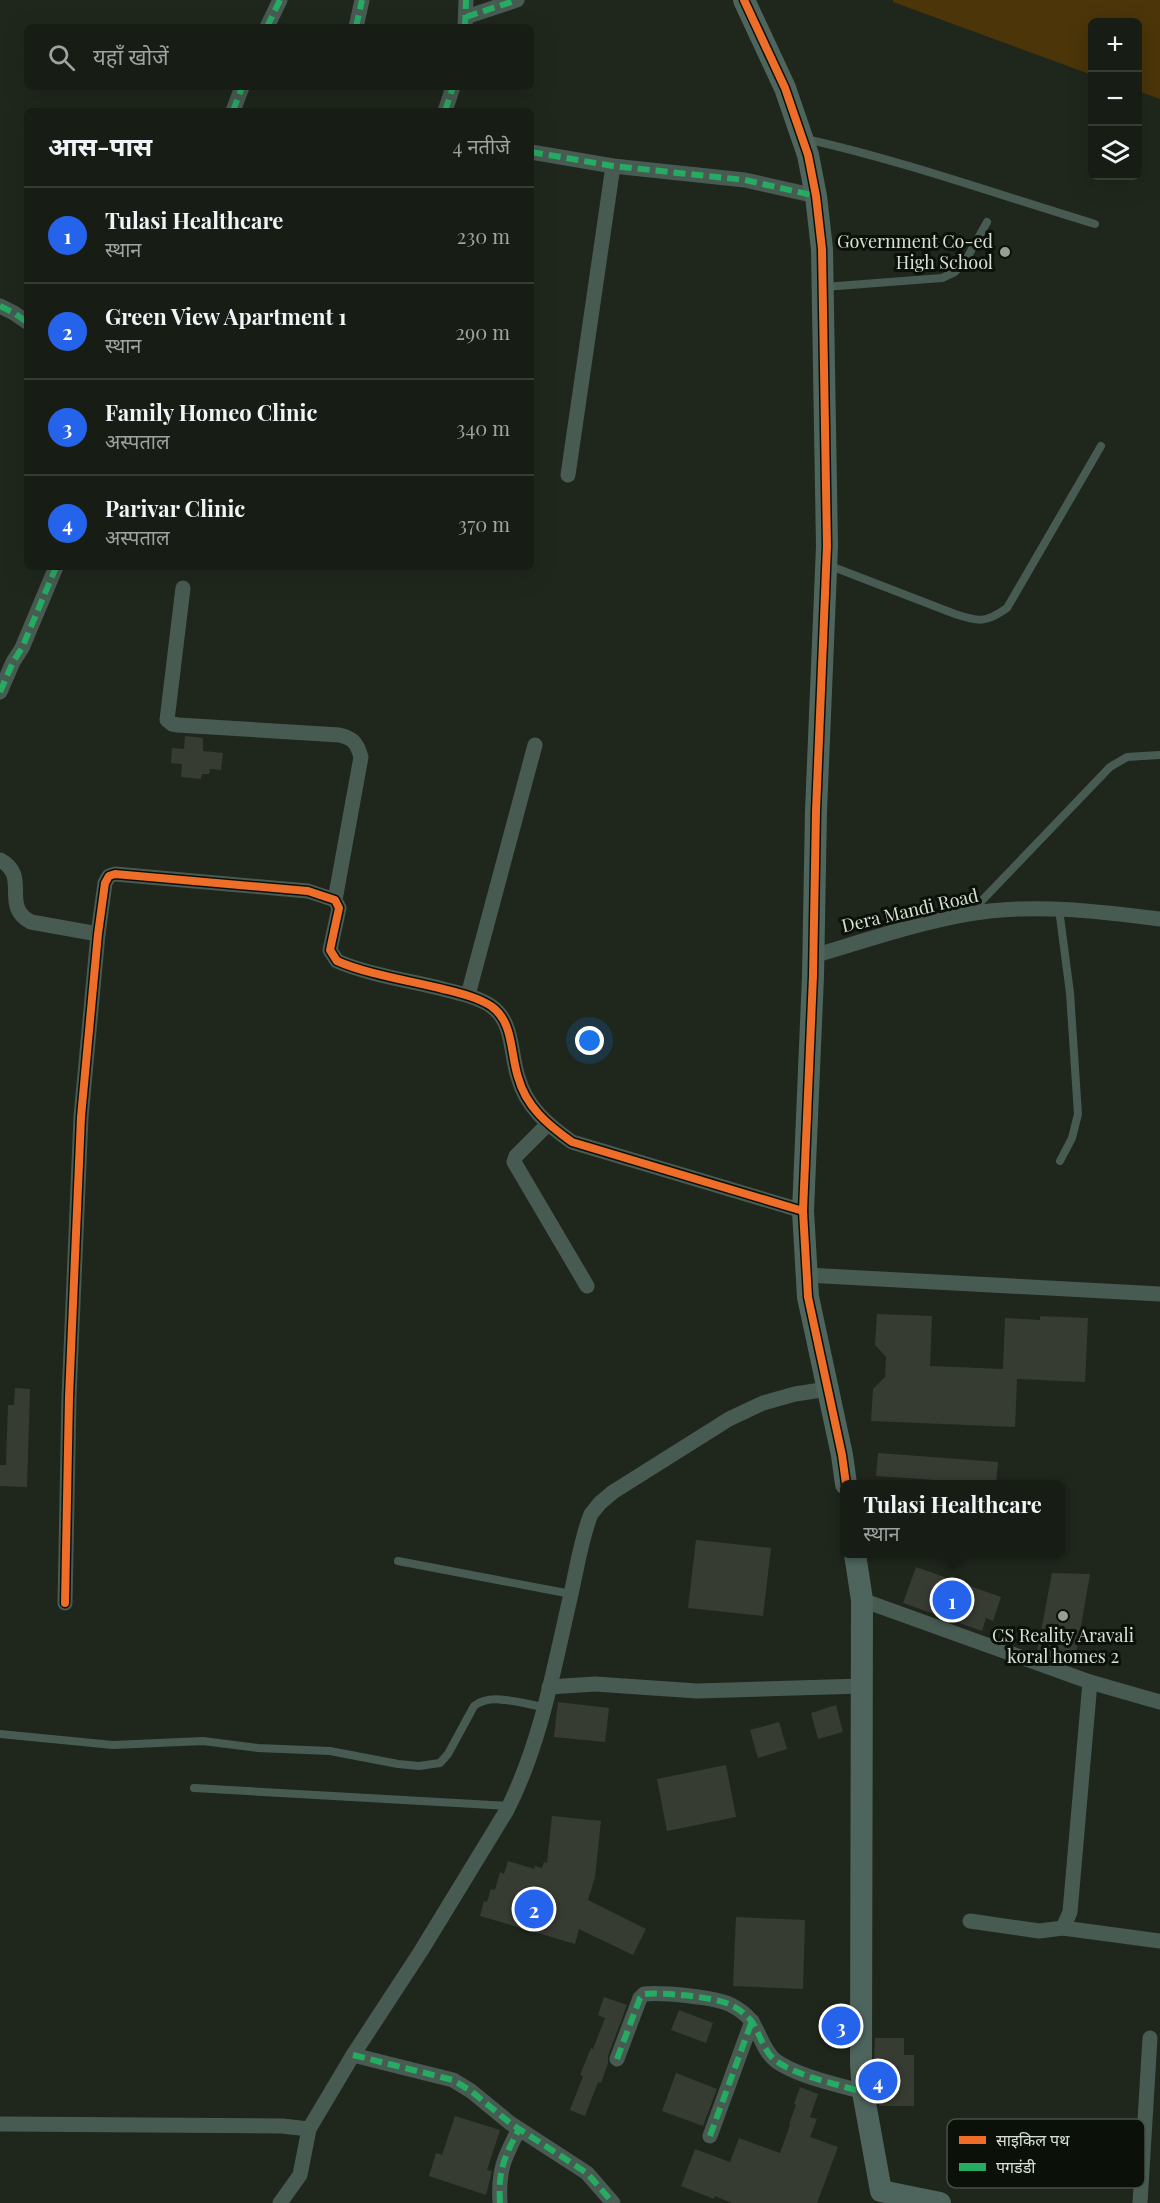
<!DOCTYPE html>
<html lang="hi">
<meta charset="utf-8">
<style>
body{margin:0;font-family:"Playfair Display","Noto Sans Devanagari",serif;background:#242a22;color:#f1f3f6}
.controls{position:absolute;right:18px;top:18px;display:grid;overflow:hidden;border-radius:9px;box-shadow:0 6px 24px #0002}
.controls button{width:54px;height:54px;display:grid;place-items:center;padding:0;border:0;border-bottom:2px solid #363b34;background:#171d15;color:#f1f3f6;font:30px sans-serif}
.you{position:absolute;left:590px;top:1041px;width:21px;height:21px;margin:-15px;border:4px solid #fff;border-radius:50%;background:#1a73e8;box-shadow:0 0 0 9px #1a73e833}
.badge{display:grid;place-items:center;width:39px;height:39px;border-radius:50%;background:#2563eb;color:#fff;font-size:20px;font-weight:700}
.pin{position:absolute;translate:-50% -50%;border:3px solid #fff;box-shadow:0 2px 6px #0006}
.popup{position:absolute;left:840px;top:1480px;width:225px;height:78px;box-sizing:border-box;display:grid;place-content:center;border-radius:9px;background:#171d15;filter:drop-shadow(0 2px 4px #0005);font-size:20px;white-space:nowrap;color:#9ea2a0}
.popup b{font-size:22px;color:#f1f3f6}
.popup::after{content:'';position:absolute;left:50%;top:100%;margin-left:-12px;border:12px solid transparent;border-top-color:#171d15}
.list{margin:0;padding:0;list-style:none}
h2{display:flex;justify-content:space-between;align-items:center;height:78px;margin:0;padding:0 24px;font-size:26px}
h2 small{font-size:20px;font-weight:400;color:#9ea2a0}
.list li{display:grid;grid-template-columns:39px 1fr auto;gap:18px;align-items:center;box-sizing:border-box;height:96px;padding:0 24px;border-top:2px solid #363b34}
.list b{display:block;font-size:22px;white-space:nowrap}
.list p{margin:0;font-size:20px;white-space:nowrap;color:#9ea2a0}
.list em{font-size:20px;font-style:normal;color:#9ea2a0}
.icon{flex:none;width:33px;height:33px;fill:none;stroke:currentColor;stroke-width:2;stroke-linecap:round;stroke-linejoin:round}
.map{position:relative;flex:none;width:1160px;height:2203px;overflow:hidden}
.search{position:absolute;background:#171d15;box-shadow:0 6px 24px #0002;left:24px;top:24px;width:510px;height:66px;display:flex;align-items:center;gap:15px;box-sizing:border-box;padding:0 21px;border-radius:9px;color:#9ea2a0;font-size:22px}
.panel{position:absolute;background:#171d15;box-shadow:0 6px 24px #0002;left:24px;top:108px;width:510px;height:462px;border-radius:9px}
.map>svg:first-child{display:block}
.green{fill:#4b3509}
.building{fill:#373c32}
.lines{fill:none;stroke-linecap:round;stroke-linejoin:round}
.lane{stroke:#485b53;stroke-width:8}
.street{stroke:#485b53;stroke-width:15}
.secondary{stroke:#4e655d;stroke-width:22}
.quiet{stroke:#26ab63;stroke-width:6;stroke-dasharray:12 6;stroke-linecap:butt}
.cycleway-casing{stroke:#0b1109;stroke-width:11}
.cycleway{stroke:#ee6e29;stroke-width:8}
.poi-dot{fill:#969f94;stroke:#0b1109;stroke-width:2}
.labels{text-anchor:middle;stroke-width:6;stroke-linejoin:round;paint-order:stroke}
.poi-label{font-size:18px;fill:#d6e0d4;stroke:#0b1109;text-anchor:end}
.street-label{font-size:18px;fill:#d6e0d4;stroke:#0b1109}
.key{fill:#0b1109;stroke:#484f46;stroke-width:1.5}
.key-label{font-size:16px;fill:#d6e0d4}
</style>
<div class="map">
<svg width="1160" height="2203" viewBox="0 0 1160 2203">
<rect width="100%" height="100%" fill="#1f271c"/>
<path class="green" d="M 893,0 L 1160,0 L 1160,99 L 1138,91 L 1138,22 L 1092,22 L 1092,75 L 893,2 Z"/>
<g class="building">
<path d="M 185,736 L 203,738 L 203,751 L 223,753 L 221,770 L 210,769 L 209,774 L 202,774 L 201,779 L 181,777 L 182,764 L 171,763 L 172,748 L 184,749 Z"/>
<path d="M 877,1314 L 932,1316 L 930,1366 L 1003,1369 L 1005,1318 L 1040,1320 L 1040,1316 L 1088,1318 L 1085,1382 L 1017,1379 L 1015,1427 L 871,1421 L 873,1389 L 885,1377 L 886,1357 L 875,1345 Z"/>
<path d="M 15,1388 L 30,1389 L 27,1487 L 0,1486 L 0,1465 L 6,1465 L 8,1405 L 14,1405 Z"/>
<path d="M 878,1453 L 998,1462 L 996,1484 L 876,1476 Z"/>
<path d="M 696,1540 L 771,1548 L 763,1616 L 688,1608 Z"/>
<path d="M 916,1567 L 1001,1597 L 993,1621 L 986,1618 L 982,1631 L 903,1603 Z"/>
<path d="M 1052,1573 L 1090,1574 L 1074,1666 L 1037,1653 Z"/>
<path d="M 558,1702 L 609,1708 L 605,1742 L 554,1737 Z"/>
<path d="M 836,1705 L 843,1732 L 818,1739 L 811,1713 Z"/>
<path d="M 779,1722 L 787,1749 L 758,1758 L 750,1730 Z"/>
<path d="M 726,1765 L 736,1817 L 667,1831 L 657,1779 Z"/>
<path d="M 552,1816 L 601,1821 L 595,1877 L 588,1900 L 646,1929 L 633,1955 L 579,1929 L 575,1944 L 480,1916 L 484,1901 L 487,1902 L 491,1889 L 495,1890 L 500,1872 L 504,1874 L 508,1861 L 534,1869 L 535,1866 L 542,1868 L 544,1862 L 547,1863 Z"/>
<path d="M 736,1917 L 805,1920 L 803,1989 L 733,1986 Z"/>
<path d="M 604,1997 L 627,2005 L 608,2056 L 608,2063 L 601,2083 L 598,2082 L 585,2116 L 570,2110 L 583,2076 L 580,2075 L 591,2048 L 593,2049 L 605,2018 L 598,2015 Z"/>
<path d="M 679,2010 L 713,2023 L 706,2043 L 671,2030 Z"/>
<path d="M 875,2038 L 904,2038 L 904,2055 L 914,2055 L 914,2106 L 879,2106 L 874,2064 Z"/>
<path d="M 676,2073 L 717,2089 L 703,2126 L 662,2111 Z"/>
<path d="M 800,2087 L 818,2094 L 810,2117 L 817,2119 L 810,2137 L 838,2147 L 817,2203 L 732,2203 L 715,2196 L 714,2199 L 681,2186 L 695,2149 L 730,2162 L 739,2138 L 780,2153 L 790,2125 L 789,2124 L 796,2105 L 794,2104 Z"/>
<path d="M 455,2116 L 500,2130 L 487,2170 L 492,2171 L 486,2195 L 429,2176 L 436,2153 L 442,2155 Z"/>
</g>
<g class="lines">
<g class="lane">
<path d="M 806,139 C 904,161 999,195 1095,224"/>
<path d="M 824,287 L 942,278 L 955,272 L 967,258 L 987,222"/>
<path d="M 828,565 L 955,614 C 979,622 986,623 1007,608 L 1101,446"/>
<path d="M 1059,909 L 1070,993 L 1078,1114 L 1072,1138 L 1060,1161"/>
<path d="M 970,913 L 1110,767 L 1127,757 L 1160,755"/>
<path d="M 398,1561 L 571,1594"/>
<path d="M 0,1734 L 113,1745 L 203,1741 L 258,1748 L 330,1751 L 398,1764 L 419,1766 L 440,1763 L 448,1754 L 474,1706 C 491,1692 523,1704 544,1707"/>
<path d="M 194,1788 L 509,1806"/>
</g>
<g class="street">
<path d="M 466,17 L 517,0"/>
<path d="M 267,27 L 280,0"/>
<path d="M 356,27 L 362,0"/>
<path d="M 465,27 L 466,0"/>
<path d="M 233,111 L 242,87"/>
<path d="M 445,111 L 453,87"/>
<path d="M 531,152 L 613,166 L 745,180 L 816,196"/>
<path d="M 0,306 L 14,313 L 27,322"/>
<path d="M 568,475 L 613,166"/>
<path d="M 183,588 L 167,720 L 172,724 L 178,725 L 339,735 C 353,738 357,743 361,757 L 335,900"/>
<path d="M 0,692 L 13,662 L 22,648 L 56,567"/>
<path d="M 0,860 C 31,876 0,906 31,922 L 98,934"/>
<path d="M 813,956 C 864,941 916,923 968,914 C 1032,903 1097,911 1160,919"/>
<path d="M 468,995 L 535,745"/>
<path d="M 547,1125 L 516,1156 L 514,1162 L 587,1286"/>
<path d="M 806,1275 L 1160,1294"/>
<path d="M 862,1600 L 1090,1682 L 1160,1702"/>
<path d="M 65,1603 L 69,1397 L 81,1117 L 98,934 L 105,883 L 109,876 L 115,874 L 308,891 L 335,900 L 339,908 L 330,950 L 337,961 C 366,974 411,981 443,989 C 459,993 477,997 491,1006 C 514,1022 510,1053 518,1077 C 526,1107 548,1125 572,1142 L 803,1211"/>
<path d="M 549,1687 L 595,1684 L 697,1691 L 862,1686"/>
<path d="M 970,1921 L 1039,1931 L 1063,1928 L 1160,1941"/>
<path d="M 1063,1928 L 1070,1912 L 1090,1682"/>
<path d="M 353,2055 L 453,2080 L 471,2091 L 510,2123 L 587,2173 L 613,2203"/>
<path d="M 617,2059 L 640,1998 L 644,1994 C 661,1992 716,1997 731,2005 C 739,2009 747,2015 752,2022 C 760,2034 764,2052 776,2061 C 799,2077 837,2084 863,2092"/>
<path d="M 0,2124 L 282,2126 L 309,2129"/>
<path d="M 710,2136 L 752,2021"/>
<path d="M 280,2203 L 300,2175 L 309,2129 L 353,2055 L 421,1951 L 507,1810 C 541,1743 554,1667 571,1594 C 577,1568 581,1539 591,1514 L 600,1503 L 613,1492 L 729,1419 L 763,1403 L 795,1394 L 828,1389"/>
<path d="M 500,2203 C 498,2170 504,2158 519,2129"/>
<path d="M 1140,2203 L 1150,2038"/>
</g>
<g class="secondary">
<path d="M 744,0 L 785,88 L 808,155 L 816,196 L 822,249 L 827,546 L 816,811 L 813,976 L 803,1211 L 808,1297 L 842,1455 L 846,1484"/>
<path d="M 855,1554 L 862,1600 L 861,2064 L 863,2092 L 881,2191 L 940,2203"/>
</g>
<g class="quiet">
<path d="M 466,17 L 517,0"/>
<path d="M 267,27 L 280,0"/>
<path d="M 356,27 L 362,0"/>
<path d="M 465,27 L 466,0"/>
<path d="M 233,111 L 242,87"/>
<path d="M 445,111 L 453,87"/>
<path d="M 531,152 L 613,166 L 745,180 L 816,196"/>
<path d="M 0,306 L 14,313 L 27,322"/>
<path d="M 0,692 L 13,662 L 22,648 L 56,567"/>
<path d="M 353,2055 L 453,2080 L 471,2091 L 510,2123 L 587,2173 L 613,2203"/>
<path d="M 617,2059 L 640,1998 L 644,1994 C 661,1992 716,1997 731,2005 C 739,2009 747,2015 752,2022 C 760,2034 764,2052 776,2061 C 799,2077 837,2084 863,2092"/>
<path d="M 710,2136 L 752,2021"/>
<path d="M 500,2203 C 498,2170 504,2158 519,2129"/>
</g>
<defs>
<g id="cycleway">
<path d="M 744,0 L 785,88 L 808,155 L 816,196 L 822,249 L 827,546 L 816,811 L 813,976 L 803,1211 L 808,1297 L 842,1455 L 846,1484"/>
<path d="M 65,1603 L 69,1397 L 81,1117 L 98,934 L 105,883 L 109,876 L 115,874 L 308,891 L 335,900 L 339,908 L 330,950 L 337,961 C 366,974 411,981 443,989 C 459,993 477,997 491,1006 C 514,1022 510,1053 518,1077 C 526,1107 548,1125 572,1142 L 803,1211"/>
</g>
</defs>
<use href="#cycleway" class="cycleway-casing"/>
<use href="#cycleway" class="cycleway"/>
</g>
<g class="poi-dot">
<circle cx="1005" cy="252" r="6"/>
<circle cx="1063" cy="1616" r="6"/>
</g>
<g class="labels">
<g class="poi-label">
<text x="993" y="248">Government Co-ed<tspan x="993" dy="21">High School</tspan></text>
<text x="1063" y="1642" text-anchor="middle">CS Reality Aravali<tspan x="1063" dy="21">koral homes 2</tspan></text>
</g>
<g class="street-label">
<text transform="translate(910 911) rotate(-13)" y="6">Dera Mandi Road</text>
</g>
</g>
<rect x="947" y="2119" width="198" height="69" rx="9" class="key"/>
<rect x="959" y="2136" width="27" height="8" fill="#ee6e29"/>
<rect x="959" y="2163" width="27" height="8" fill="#26ab63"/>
<g class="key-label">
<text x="996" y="2146">साइकिल पथ</text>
<text x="996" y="2173">पगडंडी</text>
</g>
</svg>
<div class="controls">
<button>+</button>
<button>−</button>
<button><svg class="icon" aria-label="layers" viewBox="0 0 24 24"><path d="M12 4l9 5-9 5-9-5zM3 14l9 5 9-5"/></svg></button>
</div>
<div class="you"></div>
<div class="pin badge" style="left:952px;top:1600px">1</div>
<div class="popup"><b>Tulasi Healthcare</b>स्थान</div>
<div class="pin badge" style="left:534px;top:1909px">2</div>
<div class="pin badge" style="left:841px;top:2026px">3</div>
<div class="pin badge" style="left:878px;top:2081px">4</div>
<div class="search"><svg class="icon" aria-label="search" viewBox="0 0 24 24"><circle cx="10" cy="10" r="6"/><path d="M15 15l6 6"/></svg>यहाँ खोजें</div>
<section class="panel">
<h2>आस-पास<small>4 नतीजे</small></h2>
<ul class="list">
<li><span class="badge">1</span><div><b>Tulasi Healthcare</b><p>स्थान</p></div><em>230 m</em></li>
<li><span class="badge">2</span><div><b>Green View Apartment 1</b><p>स्थान</p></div><em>290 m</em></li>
<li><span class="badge">3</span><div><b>Family Homeo Clinic</b><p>अस्पताल</p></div><em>340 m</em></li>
<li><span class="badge">4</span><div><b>Parivar Clinic</b><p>अस्पताल</p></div><em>370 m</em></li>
</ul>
</section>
</div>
